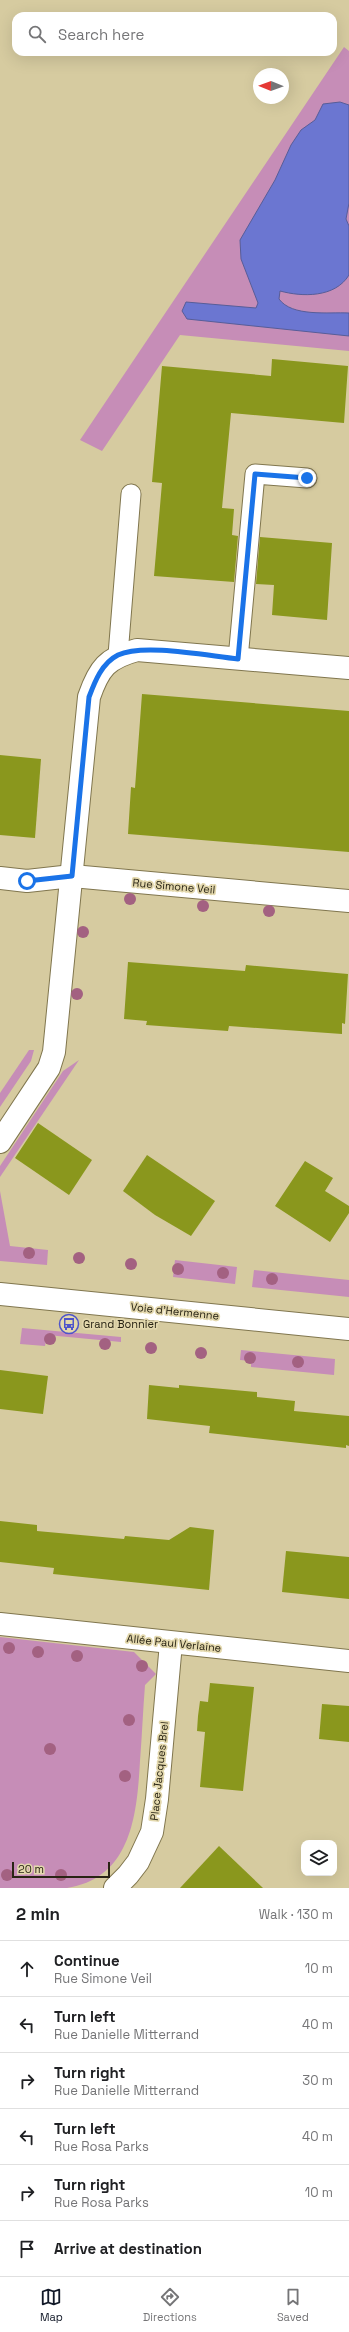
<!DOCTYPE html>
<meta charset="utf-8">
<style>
body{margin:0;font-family:"Space Grotesk",sans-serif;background:#f2f2f2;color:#202124}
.controls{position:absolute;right:12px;bottom:12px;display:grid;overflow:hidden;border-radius:8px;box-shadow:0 4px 16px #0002}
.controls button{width:36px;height:36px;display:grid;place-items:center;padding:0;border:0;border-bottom:1px solid #e0e0e0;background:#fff;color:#202124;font:20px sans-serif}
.compass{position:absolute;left:253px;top:68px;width:36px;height:36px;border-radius:50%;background:#fff;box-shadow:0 4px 16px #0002;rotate:271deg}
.scale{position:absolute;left:12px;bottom:10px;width:98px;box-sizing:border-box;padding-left:4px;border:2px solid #292414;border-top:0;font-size:11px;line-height:14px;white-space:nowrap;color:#292414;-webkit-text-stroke:3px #e3d8ad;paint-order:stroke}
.stop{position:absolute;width:12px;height:12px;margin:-9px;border:3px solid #1a73e8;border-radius:50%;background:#fff}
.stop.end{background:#1a73e8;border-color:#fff;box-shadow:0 1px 4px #0008}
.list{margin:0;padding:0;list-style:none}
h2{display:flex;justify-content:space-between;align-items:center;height:52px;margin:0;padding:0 16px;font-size:17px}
h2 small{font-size:13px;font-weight:400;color:#757577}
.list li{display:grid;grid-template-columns:26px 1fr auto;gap:12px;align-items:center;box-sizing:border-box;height:56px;padding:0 16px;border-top:1px solid #e0e0e0}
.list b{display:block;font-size:15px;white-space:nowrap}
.list p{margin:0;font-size:13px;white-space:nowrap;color:#757577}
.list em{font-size:13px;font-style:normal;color:#757577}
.icon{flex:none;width:22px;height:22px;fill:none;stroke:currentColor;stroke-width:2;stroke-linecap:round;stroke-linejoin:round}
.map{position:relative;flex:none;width:349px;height:1888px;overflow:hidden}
.search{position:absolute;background:#fff;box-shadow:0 4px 16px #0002;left:12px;right:12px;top:12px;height:44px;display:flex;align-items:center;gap:10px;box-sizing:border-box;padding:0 14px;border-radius:12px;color:#757577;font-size:15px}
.sheet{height:388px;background:#fff}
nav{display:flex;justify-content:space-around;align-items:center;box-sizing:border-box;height:56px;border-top:1px solid #e0e0e0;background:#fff;font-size:11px;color:#757577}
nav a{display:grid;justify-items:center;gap:2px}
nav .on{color:#111827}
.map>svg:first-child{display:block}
.grass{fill:#c68db7}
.water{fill:#6b76d1;stroke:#575d98}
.building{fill:#8a971d}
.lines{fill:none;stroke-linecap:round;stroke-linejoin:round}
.lane-casing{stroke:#80764e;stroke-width:21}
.street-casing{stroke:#80764e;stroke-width:24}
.lane{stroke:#fff;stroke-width:19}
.street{stroke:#fff;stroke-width:22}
.tree{fill:#a36181}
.route{stroke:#1a73e8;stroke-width:5}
.labels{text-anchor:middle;stroke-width:3.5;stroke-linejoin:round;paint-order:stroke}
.street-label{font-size:11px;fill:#292414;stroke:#e3d8ad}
.poi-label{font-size:11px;fill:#292414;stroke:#e3d8ad;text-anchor:start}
</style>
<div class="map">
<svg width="349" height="1888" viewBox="0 0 349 1888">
<rect width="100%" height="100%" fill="#d6cba0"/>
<g class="grass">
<path d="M 344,47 L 349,51 L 349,351 L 180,335 L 102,451 L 80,440 Z"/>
<path d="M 29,1050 L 34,1050 L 31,1061 L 0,1107 L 0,1093 Z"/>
<path d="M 79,1060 L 0,1177 L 0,1166 L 63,1071 Z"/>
<path d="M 0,1191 L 10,1246 L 48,1250 L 47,1265 L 0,1261 Z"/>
<path d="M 175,1260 L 237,1267 L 235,1284 L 173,1277 Z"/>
<path d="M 254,1270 L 349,1280 L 349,1297 L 252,1287 Z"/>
<path d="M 22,1328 L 121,1337 L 121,1342 L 47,1335 L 45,1346 L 20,1344 Z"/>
<path d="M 241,1350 L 335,1359 L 334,1375 L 251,1367 L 251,1361 L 240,1360 Z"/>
<path d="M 0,1637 L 134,1652 L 156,1674 L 145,1685 C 143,1710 142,1735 140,1761 C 137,1813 132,1878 67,1888 C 46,1888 22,1888 0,1888 Z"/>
</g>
<path class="water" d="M 340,102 L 349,105 L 349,203 L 346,219 L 349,226 L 349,275 C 335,298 302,297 280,291 L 279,299 C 292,317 328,312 349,313 L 349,336 L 187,319 L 182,311 L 186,302 L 256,308 L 258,303 L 241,259 L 240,240 L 275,180 L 291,145 L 301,130 L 315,120 L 323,104 Z"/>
<g class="building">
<path d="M 272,359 L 348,366 L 344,423 L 231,413 L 222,508 L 234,509 L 232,535 L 238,536 L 234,582 L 154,576 L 162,483 L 152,482 L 162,366 L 271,376 Z"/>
<path d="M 260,537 L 332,543 L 327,620 L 272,615 L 274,585 L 256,584 Z"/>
<path d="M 142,694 L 349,711 L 349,852 L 128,834 L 131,787 L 135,788 Z"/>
<path d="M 0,755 L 41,759 L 35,838 L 0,835 Z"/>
<path d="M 128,962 L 245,971 L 246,965 L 348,974 L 345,1024 L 342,1023 L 342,1034 L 229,1026 L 228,1031 L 146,1025 L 147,1021 L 124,1019 Z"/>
<path d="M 38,1123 L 92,1160 L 69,1195 L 15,1158 Z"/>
<path d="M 147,1155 L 215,1201 L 191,1236 L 155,1215 L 123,1191 Z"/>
<path d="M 305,1161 L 333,1178 L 325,1191 L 349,1206 L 349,1213 L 330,1242 L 275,1206 Z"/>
<path d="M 0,1370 L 48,1376 L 43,1414 L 0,1409 Z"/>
<path d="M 149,1385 L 179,1388 L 179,1385 L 257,1392 L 257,1397 L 295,1401 L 294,1411 L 349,1416 L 349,1446 L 346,1445 L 346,1448 L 209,1433 L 210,1426 L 147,1419 Z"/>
<path d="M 0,1521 L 37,1525 L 37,1531 L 124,1539 L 125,1536 L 169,1540 L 190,1527 L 214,1530 L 209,1590 L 53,1574 L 54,1568 L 0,1562 Z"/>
<path d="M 286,1551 L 349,1557 L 349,1599 L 282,1592 Z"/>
<path d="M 210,1683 L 254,1687 L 243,1791 L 200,1787 L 205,1732 L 197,1731 L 198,1716 L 200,1701 L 208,1702 Z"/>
<path d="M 322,1704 L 349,1706 L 349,1742 L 319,1739 Z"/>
<path d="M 219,1846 L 263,1888 L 180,1888 Z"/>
</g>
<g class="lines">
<defs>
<g id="lane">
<path d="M 118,655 L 131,494"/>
<path d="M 238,659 L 255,474 L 307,478"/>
</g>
<g id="street">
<path d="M 0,878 L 27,881 L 72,876 L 349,901"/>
<path d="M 0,1142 L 49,1068 L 54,1052 L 89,697 C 99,668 107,658 137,650 L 349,668"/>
<path d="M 0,1294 L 349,1329"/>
<path d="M 0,1624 L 349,1661"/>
<path d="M 115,1888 L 128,1875 L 138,1862 L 152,1832 L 157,1799 L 171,1643"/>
</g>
</defs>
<use href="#lane" class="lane-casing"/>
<use href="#street" class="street-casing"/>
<use href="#lane" class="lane"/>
<use href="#street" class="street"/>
</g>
<g class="tree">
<circle cx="130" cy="899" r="6"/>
<circle cx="203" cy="906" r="6"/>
<circle cx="269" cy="911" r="6"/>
<circle cx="83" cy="932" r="6"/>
<circle cx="77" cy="994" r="6"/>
<circle cx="29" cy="1253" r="6"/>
<circle cx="79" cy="1258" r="6"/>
<circle cx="131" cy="1264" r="6"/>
<circle cx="178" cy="1269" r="6"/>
<circle cx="223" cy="1273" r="6"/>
<circle cx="272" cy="1279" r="6"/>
<circle cx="50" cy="1339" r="6"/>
<circle cx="105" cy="1344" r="6"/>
<circle cx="151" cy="1348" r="6"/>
<circle cx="201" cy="1353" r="6"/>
<circle cx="250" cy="1358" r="6"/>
<circle cx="298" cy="1362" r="6"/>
<circle cx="9" cy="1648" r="6"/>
<circle cx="38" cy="1652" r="6"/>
<circle cx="77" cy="1656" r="6"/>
<circle cx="142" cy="1666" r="6"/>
<circle cx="129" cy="1720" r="6"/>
<circle cx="50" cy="1749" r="6"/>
<circle cx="125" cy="1776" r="6"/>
<circle cx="7" cy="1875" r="6"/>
<circle cx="61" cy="1875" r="6"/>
</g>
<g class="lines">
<path class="route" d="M 27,881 L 72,876 L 89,697 C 95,681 102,663 118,655 C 144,643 208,656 238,659 L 255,474 L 307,478"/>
</g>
<defs>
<symbol id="bus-ring" viewBox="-11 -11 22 22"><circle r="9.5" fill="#e3d8ad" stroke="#4e54ca" stroke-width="1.5"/><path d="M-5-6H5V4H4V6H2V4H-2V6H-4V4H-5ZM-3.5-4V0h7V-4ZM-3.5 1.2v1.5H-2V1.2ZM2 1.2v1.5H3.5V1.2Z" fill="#4e54ca"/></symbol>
</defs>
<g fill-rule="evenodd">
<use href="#bus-ring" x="58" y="1313" width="22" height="22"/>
</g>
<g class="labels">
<g class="street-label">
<text transform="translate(174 886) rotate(5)" y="4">Rue Simone Veil</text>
<text transform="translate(175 1311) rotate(6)" y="4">Voie d'Hermenne</text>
<text transform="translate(174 1643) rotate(6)" y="4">Allée Paul Verlaine</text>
<text transform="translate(159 1771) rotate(-84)" y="4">Place Jacques Brel</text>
</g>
<g class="poi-label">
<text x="83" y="1328">Grand Bonnier</text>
</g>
</g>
</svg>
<div class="controls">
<button><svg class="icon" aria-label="layers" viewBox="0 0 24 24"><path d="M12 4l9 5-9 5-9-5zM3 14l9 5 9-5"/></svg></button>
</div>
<svg class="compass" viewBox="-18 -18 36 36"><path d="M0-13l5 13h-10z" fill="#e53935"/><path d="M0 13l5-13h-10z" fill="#757577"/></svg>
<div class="scale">20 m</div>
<div class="stop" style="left:27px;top:881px"></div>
<div class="stop end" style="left:307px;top:478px"></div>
<div class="search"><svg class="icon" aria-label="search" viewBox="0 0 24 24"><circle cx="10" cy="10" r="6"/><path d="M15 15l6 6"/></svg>Search here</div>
</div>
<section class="sheet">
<h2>2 min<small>Walk · 130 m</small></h2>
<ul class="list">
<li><svg class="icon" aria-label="ahead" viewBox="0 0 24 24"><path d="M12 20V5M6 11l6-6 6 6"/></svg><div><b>Continue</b><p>Rue Simone Veil</p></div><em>10 m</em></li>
<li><svg class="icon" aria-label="left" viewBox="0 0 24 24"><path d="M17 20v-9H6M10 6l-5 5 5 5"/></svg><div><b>Turn left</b><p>Rue Danielle Mitterrand</p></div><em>40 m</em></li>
<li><svg class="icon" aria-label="right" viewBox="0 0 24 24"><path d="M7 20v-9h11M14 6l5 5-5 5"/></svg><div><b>Turn right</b><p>Rue Danielle Mitterrand</p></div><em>30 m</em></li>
<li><svg class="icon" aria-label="left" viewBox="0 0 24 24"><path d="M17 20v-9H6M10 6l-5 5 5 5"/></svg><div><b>Turn left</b><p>Rue Rosa Parks</p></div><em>40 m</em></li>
<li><svg class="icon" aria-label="right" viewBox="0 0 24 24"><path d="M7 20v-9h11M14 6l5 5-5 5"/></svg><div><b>Turn right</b><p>Rue Rosa Parks</p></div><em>10 m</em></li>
<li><svg class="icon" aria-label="arrive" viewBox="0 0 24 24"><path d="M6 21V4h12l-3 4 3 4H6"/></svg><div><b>Arrive at destination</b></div></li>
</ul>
</section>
<nav>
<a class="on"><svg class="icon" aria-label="map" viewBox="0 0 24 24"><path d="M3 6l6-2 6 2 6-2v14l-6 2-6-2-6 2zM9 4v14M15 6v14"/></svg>Map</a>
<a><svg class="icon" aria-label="directions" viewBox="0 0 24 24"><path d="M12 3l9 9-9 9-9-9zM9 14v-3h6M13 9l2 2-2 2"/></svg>Directions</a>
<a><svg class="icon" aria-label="saved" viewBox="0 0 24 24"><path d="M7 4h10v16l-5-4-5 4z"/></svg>Saved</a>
</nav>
